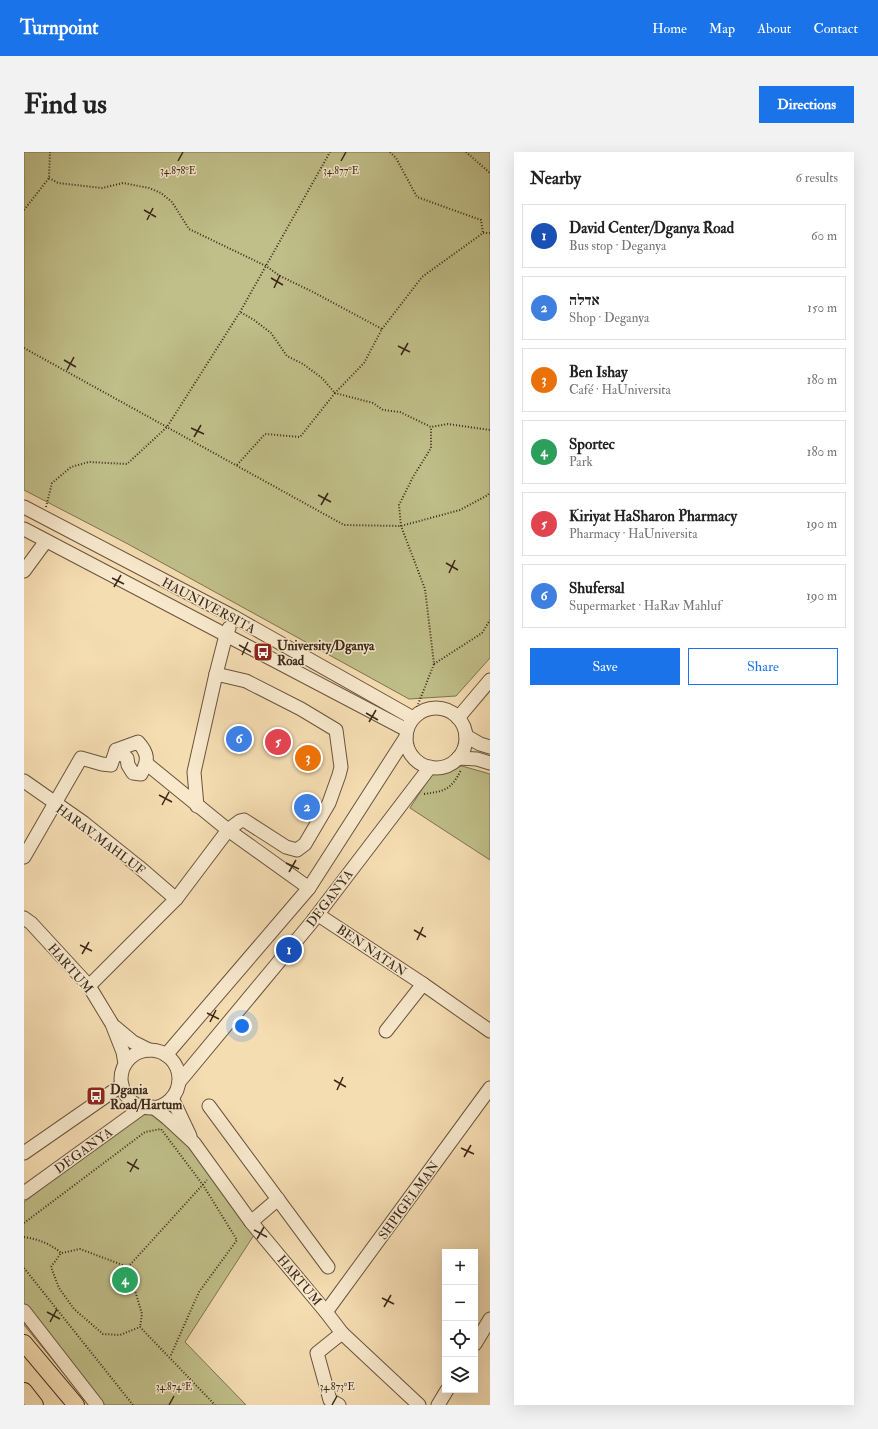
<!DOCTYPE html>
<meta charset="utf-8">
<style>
body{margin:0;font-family:"IM FELL Double Pica","Frank Ruhl Libre",serif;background:#f2f2f2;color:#222}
.controls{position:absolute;right:12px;bottom:12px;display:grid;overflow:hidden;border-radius:0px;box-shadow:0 4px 16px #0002}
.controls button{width:36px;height:36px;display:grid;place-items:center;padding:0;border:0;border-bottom:1px solid #e0e0e0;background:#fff;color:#222;font:20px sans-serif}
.you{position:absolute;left:218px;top:874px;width:14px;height:14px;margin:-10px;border:3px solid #fff;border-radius:50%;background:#1a73e8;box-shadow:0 0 0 6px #1a73e833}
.badge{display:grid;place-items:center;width:26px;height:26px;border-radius:50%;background:#1a73e8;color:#fff;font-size:13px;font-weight:700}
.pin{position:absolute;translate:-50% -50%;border:2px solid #fff;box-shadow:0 1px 4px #0006}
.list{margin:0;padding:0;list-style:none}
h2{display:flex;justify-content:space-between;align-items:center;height:52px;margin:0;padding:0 16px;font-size:17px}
h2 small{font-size:13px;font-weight:400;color:#767676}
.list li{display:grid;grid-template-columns:26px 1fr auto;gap:12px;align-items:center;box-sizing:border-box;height:64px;margin:0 8px 8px;padding:0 8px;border:1px solid #e0e0e0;border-radius:0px}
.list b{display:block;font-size:15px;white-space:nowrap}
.list p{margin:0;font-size:13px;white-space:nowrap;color:#767676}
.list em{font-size:13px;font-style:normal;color:#767676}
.actions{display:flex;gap:8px;padding:12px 16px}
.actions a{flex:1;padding:9px 0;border:1px solid #1a73e8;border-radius:0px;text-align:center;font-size:14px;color:#1a73e8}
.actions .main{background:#1a73e8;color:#fff}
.icon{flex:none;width:22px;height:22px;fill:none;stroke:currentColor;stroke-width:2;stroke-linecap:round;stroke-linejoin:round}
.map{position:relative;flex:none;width:466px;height:1253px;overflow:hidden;border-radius:0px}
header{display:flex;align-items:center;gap:24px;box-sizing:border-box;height:56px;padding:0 20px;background:#1a73e8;color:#fff}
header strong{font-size:19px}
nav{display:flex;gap:22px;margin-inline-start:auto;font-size:14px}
.intro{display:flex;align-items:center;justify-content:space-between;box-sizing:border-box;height:96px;padding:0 24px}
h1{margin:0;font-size:28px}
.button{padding:10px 18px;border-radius:0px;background:#1a73e8;color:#fff;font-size:14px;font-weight:700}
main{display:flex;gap:24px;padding:0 24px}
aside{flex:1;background:#fff;border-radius:0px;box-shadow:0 4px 16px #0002}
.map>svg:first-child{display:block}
.green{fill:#c0bf89;stroke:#7e7351}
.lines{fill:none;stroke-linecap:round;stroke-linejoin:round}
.minor-casing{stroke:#6a543f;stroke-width:15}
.major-casing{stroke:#3b2719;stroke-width:18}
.path{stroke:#3b2719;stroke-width:2;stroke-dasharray:1 2;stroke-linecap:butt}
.minor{stroke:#f8e9cd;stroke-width:13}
.major{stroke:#f5ddb2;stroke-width:16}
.ticks{fill:none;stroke:#3b2719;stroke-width:1.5}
.labels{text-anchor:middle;stroke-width:3;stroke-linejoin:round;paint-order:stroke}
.street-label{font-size:13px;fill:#3b2719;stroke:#f8e9cd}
.poi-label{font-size:13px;font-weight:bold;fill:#3b2719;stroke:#f8e9cd;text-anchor:start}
.ticks-label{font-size:10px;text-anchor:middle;fill:#3b2719;stroke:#f8e9cd;stroke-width:3;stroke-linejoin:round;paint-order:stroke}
</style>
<header>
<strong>Turnpoint</strong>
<nav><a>Home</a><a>Map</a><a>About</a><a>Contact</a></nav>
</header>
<div class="intro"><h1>Find us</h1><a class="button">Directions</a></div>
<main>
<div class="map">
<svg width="466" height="1253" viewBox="0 0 466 1253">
<rect width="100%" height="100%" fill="#f5ddb2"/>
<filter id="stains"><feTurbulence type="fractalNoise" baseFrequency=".005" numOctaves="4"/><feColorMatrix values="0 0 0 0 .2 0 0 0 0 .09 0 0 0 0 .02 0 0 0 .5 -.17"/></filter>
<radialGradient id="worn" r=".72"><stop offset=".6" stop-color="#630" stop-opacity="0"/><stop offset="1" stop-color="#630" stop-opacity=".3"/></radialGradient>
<g class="green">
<path d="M 0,0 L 466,0 L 466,506 L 432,544 L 385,547 L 104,392 L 0,338 Z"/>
<path d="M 438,614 L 466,622 L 466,708 L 386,656 L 408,622 Z"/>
<path d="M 117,961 L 143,962 L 230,1083 L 161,1190 L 222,1253 L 66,1253 L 0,1173 L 0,1050 Z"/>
</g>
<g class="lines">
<defs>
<g id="minor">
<path d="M 0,355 L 210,465 L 389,566"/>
<path d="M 0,377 L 383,578"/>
<path d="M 0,419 L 22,389"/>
<circle cx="412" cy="586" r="30"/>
<path d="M 434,566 L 466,528"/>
<path d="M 442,584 L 456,592 L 466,595"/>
<path d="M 434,606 L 453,607 L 466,611"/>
<path d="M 123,612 L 204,678 L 285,736"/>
<path d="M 0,629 L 60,671 L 115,715 L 152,747"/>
<path d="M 173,654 L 170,620 L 192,522 L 202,483 L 205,476"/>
<path d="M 0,705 L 57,606 L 78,612 L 87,613 L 92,598 L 114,590 C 124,601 125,608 117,622 L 109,621 L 104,613 L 103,606 L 92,598"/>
<path d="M 296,764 L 399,832"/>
<path d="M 0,766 L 7,771 L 65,834 L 88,872 L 99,900 L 101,912"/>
<path d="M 65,834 L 152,747 L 204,678 L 216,669 L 220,668 L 262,695 L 273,698 L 281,692 L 305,651 L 315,623 L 317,615 L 312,578 L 277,557 L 222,529 L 192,522"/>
<path d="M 91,875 L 109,890 L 125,898"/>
<path d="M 362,879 L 399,832 L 466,879"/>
<circle cx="126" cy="927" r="29"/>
<path d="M 142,903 L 285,736 L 382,585"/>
<path d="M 155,930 L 287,771 L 406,615"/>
<path d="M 148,946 L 166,984"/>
<path d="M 185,954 L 304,1115"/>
<path d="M 129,955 L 143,966 L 170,991 L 227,1070 L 302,1160 L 318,1181 L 395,1253"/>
<path d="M 0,1001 L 98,933"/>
<path d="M 0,1041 L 119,955"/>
<path d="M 227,1070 L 254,1047"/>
<path d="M 0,1159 L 73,1253"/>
<path d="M 302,1160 L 466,936"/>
<path d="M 451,1192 L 466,1167"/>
<path d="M 315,1253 L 306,1248 L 293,1201 L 318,1181"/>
<path d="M 414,1253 L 423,1238"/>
</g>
<g id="major">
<path d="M 0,1191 L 52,1253"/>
<path d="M 0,1239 L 11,1253"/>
</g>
</defs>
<use href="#minor" class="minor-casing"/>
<use href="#major" class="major-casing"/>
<g class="path">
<path d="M 366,0 L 372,6 L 393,45 L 457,68 L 459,81"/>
<path d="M 442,0 L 466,21"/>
<path d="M 25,26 L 34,31 L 78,36 L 99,31 L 125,36 L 137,41 L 148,50 L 165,77 L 242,114 L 256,124 L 289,140 L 358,177 L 340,211 L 311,241 L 349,251 L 359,258 L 376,260 L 407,275 L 424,272 L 466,278"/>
<path d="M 0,58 L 25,26 L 26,0"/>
<path d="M 358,177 L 398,125 L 459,81 L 466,81"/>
<path d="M 0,196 L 320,373 L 377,374 L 436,358 L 464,343 L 466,340"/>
<path d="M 213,313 L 241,282 L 276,285 L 311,241 L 298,226 L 279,212 L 263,204 L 247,181 L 230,168 L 216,160"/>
<path d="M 22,355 L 28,331 L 47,315 L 65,310 L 103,312 L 143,275 L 216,160 L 306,0"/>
<path d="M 410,512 L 458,481 L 466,468"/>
<path d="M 393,555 L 410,512 L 401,437 L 377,374 L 375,353 L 389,325 L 407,296 L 407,275"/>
<path d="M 400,642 C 421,639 427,638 437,618"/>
<path d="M 0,1071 L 121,980 L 137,977 L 179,1033 L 213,1088 L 175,1140 L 146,1205"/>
<path d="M 0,1085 C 14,1087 27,1092 37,1101 L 27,1115 L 35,1136 L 50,1157 L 79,1182 L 96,1183 L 116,1175 L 191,1253"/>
<path d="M 38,1101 L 56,1097 L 104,1115 L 118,1162 L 116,1175"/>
<path d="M 104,1115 L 183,1028"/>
<path d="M 0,1116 L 109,1253"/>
</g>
<use href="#minor" class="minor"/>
<use href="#major" class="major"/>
</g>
<path class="ticks" d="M 154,9 L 159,0M 317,9 L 322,0M 120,58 L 132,65M 123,68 L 129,56M 247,126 L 259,133M 250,136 L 256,123M 374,194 L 386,200M 377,203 L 384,191M 40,208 L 52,215M 43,218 L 50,205M 167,276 L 180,282M 170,285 L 177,273M 294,343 L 307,350M 297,353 L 304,341M 422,411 L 434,418M 425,421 L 431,408M 88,426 L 100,432M 90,435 L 97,423M 215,493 L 227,500M 218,503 L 224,490M 342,561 L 354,568M 345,570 L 352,558M 135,643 L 148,650M 138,653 L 145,640M 262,711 L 275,717M 265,720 L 272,708M 390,778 L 402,785M 393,788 L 399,775M 56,793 L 68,799M 58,802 L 65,790M 183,861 L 195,867M 186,870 L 192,858M 310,928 L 322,935M 313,938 L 319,925M 437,996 L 450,1002M 440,1005 L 447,993M 103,1010 L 115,1017M 106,1020 L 113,1007M 230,1078 L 243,1085M 233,1087 L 240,1075M 358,1146 L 370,1152M 360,1155 L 367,1143M 23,1160 L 36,1167M 26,1170 L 33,1157M 145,1253 L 150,1244M 308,1253 L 313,1244"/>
<defs>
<symbol id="bus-square" viewBox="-11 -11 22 22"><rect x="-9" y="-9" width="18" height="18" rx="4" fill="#8f2418" stroke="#f8e9cd"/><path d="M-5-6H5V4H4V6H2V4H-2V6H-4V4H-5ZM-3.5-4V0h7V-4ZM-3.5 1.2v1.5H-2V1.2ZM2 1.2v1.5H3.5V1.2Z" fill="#fff"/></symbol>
</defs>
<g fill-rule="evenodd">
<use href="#bus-square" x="228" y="489" width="22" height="22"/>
<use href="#bus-square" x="61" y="933" width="22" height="22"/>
</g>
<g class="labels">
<g class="street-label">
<text transform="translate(185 453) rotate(28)" y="5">HAUNIVERSITA</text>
<text transform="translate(77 687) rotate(37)" y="5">HARAV MAHLUF</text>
<text transform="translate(305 746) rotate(-53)" y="5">DEGANYA</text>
<text transform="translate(348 798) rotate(34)" y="5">BEN NATAN</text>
<text transform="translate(47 816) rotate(49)" y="5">HARTUM</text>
<text transform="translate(59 998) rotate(-36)" y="5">DEGANYA</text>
<text transform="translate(384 1048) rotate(-54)" y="5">SHPIGELMAN</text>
<text transform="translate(276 1128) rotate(50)" y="5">HARTUM</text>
</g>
<g class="poi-label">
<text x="253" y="498">University/Dganya<tspan x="253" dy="15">Road</tspan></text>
<text x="86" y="942">Dgania<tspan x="86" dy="15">Road/Hartum</tspan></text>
</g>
</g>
<g class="ticks-label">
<text x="154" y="22">34.878°E</text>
<text x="317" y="22">34.877°E</text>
<text x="150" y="1238">34.874°E</text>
<text x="313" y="1238">34.873°E</text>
</g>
<rect width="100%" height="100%" filter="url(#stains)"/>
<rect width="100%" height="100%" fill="url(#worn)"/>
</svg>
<div class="controls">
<button>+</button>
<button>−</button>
<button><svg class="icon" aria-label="locate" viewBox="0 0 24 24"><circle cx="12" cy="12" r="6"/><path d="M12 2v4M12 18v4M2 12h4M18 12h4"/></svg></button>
<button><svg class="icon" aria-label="layers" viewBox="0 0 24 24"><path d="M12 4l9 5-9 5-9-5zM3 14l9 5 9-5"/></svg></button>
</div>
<div class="you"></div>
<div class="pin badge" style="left:265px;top:798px;background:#1a4fb4">1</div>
<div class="pin badge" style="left:283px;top:655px;background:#3f7fe0">2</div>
<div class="pin badge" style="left:284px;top:606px;background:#e8710a">3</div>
<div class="pin badge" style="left:101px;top:1128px;background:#2e9e5b">4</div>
<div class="pin badge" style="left:254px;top:590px;background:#e0444e">5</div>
<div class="pin badge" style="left:215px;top:587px;background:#3f7fe0">6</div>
</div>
<aside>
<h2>Nearby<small>6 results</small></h2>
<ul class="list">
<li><span class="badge" style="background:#1a4fb4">1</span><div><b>David Center/Dganya Road</b><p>Bus stop · Deganya</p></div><em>60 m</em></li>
<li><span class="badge" style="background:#3f7fe0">2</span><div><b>אדלה</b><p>Shop · Deganya</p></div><em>150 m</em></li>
<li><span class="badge" style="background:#e8710a">3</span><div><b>Ben Ishay</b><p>Café · HaUniversita</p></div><em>180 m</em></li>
<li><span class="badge" style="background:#2e9e5b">4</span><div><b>Sportec</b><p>Park</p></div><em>180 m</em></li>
<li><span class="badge" style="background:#e0444e">5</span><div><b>Kiriyat HaSharon Pharmacy</b><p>Pharmacy · HaUniversita</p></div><em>190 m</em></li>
<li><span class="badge" style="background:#3f7fe0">6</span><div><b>Shufersal</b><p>Supermarket · HaRav Mahluf</p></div><em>190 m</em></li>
</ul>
<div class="actions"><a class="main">Save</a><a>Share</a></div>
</aside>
</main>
